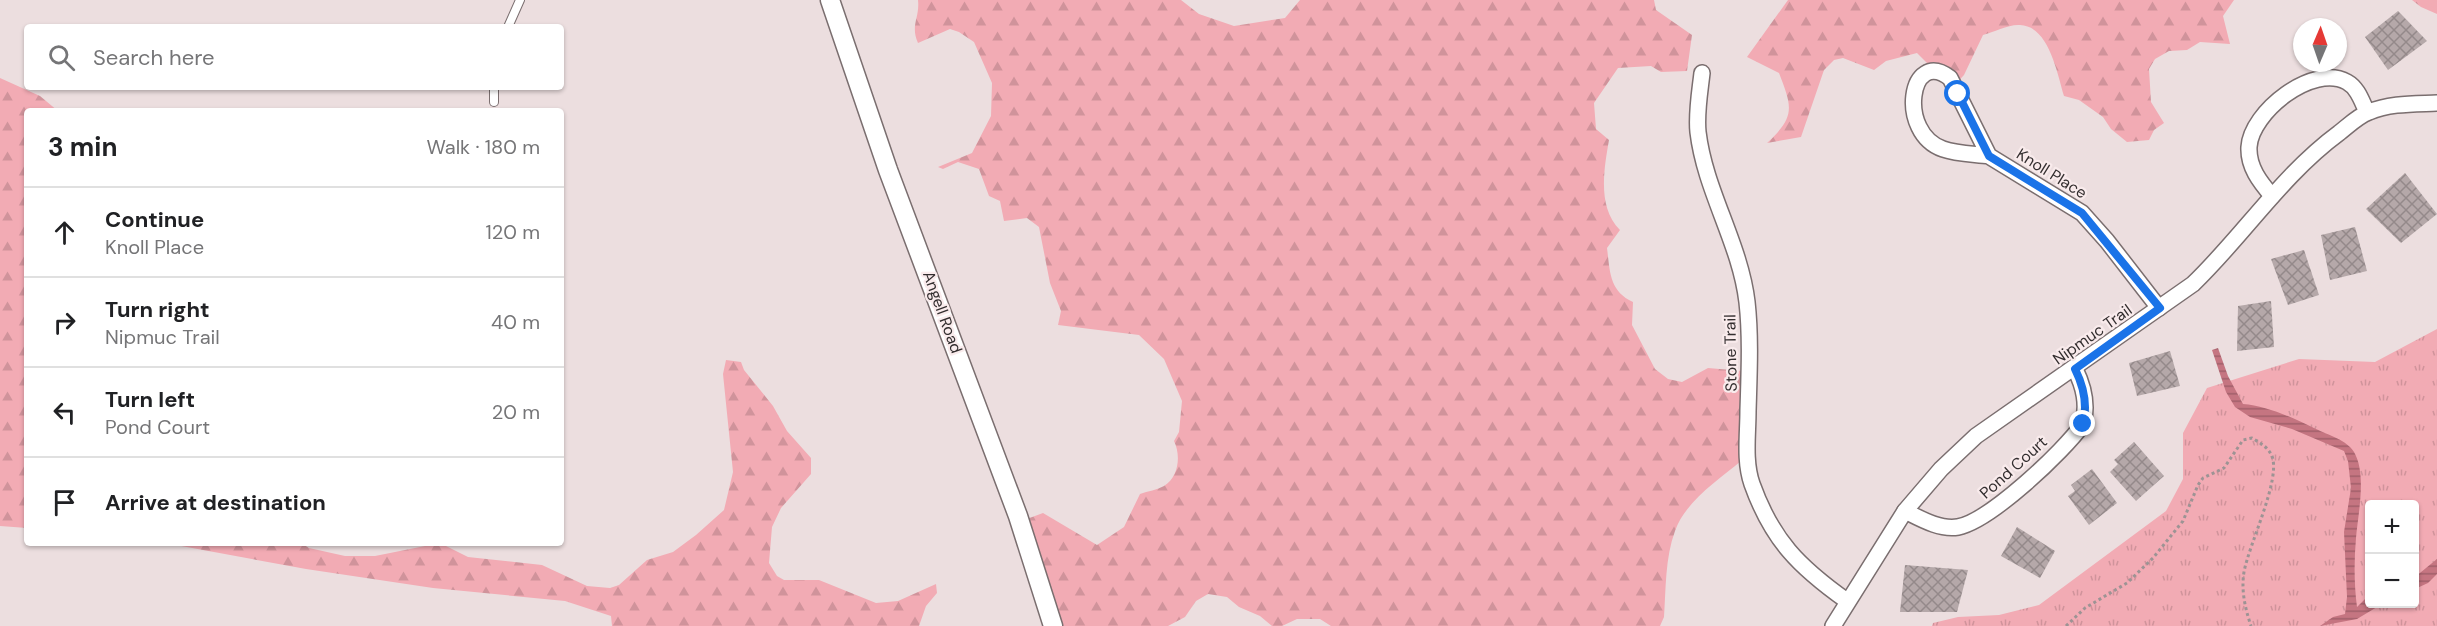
<!DOCTYPE html>
<meta charset="utf-8">
<style>
body{margin:0;font-family:"DM Sans",sans-serif;background:#f6f6f6;color:#202124}
.controls{position:absolute;right:18px;bottom:18px;display:grid;overflow:hidden;border-radius:6px;box-shadow:0 2px 4px #0004}
.controls button{width:54px;height:54px;display:grid;place-items:center;padding:0;border:0;border-bottom:2px solid #e0e0e0;background:#fff;color:#202124;font:30px sans-serif}
.compass{position:absolute;left:2293px;top:18px;width:54px;height:54px;border-radius:50%;background:#fff;box-shadow:0 2px 4px #0004;rotate:2deg}
.stop{position:absolute;width:18px;height:18px;margin:-14px;border:4px solid #1a73e8;border-radius:50%;background:#fff}
.stop.end{background:#1a73e8;border-color:#fff;box-shadow:0 2px 6px #0008}
.list{margin:0;padding:0;list-style:none}
h2{display:flex;justify-content:space-between;align-items:center;height:78px;margin:0;padding:0 24px;font-size:26px}
h2 small{font-size:20px;font-weight:400;color:#757577}
.list li{display:grid;grid-template-columns:39px 1fr auto;gap:18px;align-items:center;box-sizing:border-box;height:90px;padding:0 24px;border-top:2px solid #e0e0e0}
.list b{display:block;font-size:22px;white-space:nowrap}
.list p{margin:0;font-size:20px;white-space:nowrap;color:#757577}
.list em{font-size:20px;font-style:normal;color:#757577}
.icon{flex:none;width:33px;height:33px;fill:none;stroke:currentColor;stroke-width:2;stroke-linecap:round;stroke-linejoin:round}
.map{position:relative;flex:none;width:2437px;height:626px;overflow:hidden}
.search{position:absolute;background:#fff;box-shadow:0 2px 4px #0004;left:24px;top:24px;width:540px;height:66px;display:flex;align-items:center;gap:15px;box-sizing:border-box;padding:0 21px;border-radius:6px;color:#757577;font-size:22px}
.panel{position:absolute;background:#fff;box-shadow:0 2px 4px #0004;left:24px;top:108px;width:540px;height:438px;border-radius:6px}
.map>svg:first-child{display:block}
.grass{fill:url(#grass-tufts);fill-rule:evenodd}
.forest{fill:url(#forest-firs)}
.water{fill:url(#water-rules)}
.building{fill:url(#building-cross-hatch)}
.lines{fill:none;stroke-linecap:round;stroke-linejoin:round}
.service-casing{stroke:#7a6e6f;stroke-width:10}
.minor-casing{stroke:#7a6e6f;stroke-width:18}
.tertiary-casing{stroke:#7a6e6f;stroke-width:21}
.path{stroke:#9d9394;stroke-width:3;stroke-dasharray:3 3;stroke-linecap:butt}
.service{stroke:#fff;stroke-width:8}
.minor{stroke:#fff;stroke-width:15}
.tertiary{stroke:#fff;stroke-width:18}
.route{stroke:#1a73e8;stroke-width:8}
.labels{text-anchor:middle;stroke-width:4.5;stroke-linejoin:round;paint-order:stroke}
.street-label{font-size:16px;fill:#332e2f;stroke:#f9ebec}
</style>
<div class="map">
<svg width="2437" height="626" viewBox="0 0 2437 626">
<defs>
<pattern id="grass-tufts" width="24" height="20" patternUnits="userSpaceOnUse" patternTransform="scale(1.5)"><rect width="24" height="20" fill="#f2abb4"/><path d="M3 7l-1-3M5 7V3M7 7l1-3M15 17l-1-3M17 17v-4M19 17l1-3" fill="none" stroke="#d0939b"/></pattern>
<pattern id="forest-firs" width="22" height="20" patternUnits="userSpaceOnUse" patternTransform="scale(1.5)"><rect width="22" height="20" fill="#f2abb4"/><path d="M5 1l3.5 6h-7zM16 11l3.5 6h-7z" fill="#d0939b"/></pattern>
<pattern id="water-rules" width="6" height="5" patternUnits="userSpaceOnUse" patternTransform="scale(1.5)"><rect width="6" height="5" fill="#c57581"/><path d="M0 2.5h6" fill="none" stroke="#a1606a"/></pattern>
<pattern id="building-cross-hatch" width="8" height="8" patternUnits="userSpaceOnUse" patternTransform="scale(1.5)"><rect width="8" height="8" fill="#b5a8a9"/><path d="M0 0l8 8M0 8l8-8" fill="none" stroke="#94898a"/></pattern>
</defs>
<rect width="100%" height="100%" fill="#ecdedf"/>
<path class="grass" d="M 2437,329 L 2437,626 L 1932,626 L 1933,623 L 1958,617 L 1999,615 L 2039,605 L 2166,511 L 2183,479 L 2183,433 L 2207,388 L 2299,359 L 2375,362 ZM 2370,504 L 2414,504 L 2414,604 L 2370,604 Z"/>
<g class="forest">
<path d="M 918,0 L 1181,0 L 1199,14 L 1234,26 L 1285,18 L 1300,0 L 1654,0 L 1656,10 L 1692,35 L 1687,71 L 1661,72 L 1651,66 L 1618,68 L 1594,103 L 1596,129 L 1609,140 C 1604,169 1597,207 1620,230 L 1607,248 C 1610,271 1609,291 1633,302 L 1632,325 L 1655,369 L 1668,379 L 1682,382 L 1708,368 L 1743,371 L 1741,461 C 1718,480 1685,502 1675,531 C 1665,558 1666,589 1664,617 L 1660,626 L 1331,626 L 1320,619 L 1297,619 L 1282,626 L 1272,626 L 1260,616 L 1239,607 L 1227,597 L 1208,594 L 1196,601 L 1185,617 L 1168,626 L 1045,626 L 1020,547 L 1017,545 L 1013,524 L 1043,513 L 1097,545 L 1124,527 L 1140,494 C 1148,491 1157,490 1164,486 C 1179,477 1181,455 1174,441 L 1179,432 L 1182,401 L 1164,359 L 1139,335 L 1058,325 L 1061,311 L 1050,283 L 1039,227 L 1027,218 L 1004,221 L 1000,201 L 989,196 L 979,169 L 958,162 L 943,169 L 938,167 L 972,153 L 991,116 L 992,83 L 974,42 L 959,32 L 950,29 L 918,43 C 910,25 920,18 918,0 Z"/>
<path d="M 1788,0 L 2234,0 L 2223,16 L 2230,44 L 2200,42 L 2187,50 L 2169,51 L 2155,59 L 2149,69 L 2151,102 L 2164,123 L 2154,130 L 2149,140 L 2127,142 L 2111,129 L 2103,117 L 2079,100 L 2064,96 C 2057,73 2049,26 2020,25 C 2009,24 1994,32 1983,35 L 1964,75 L 1952,88 L 1917,53 L 1886,61 L 1874,70 L 1843,58 L 1834,60 L 1824,70 L 1801,137 L 1767,143 C 1796,116 1792,107 1779,73 L 1747,57 Z"/>
<path d="M 2412,0 L 2437,0 L 2437,14 L 2421,7 Z"/>
<path d="M 0,78 L 40,96 L 58,111 L 27,111 L 27,528 L 0,526 Z"/>
<path d="M 726,360 L 741,362 L 744,370 L 773,406 L 787,431 L 811,458 L 811,474 L 781,508 L 772,527 L 769,563 L 777,576 L 784,580 L 819,580 L 876,603 L 898,601 L 936,584 L 937,593 L 926,606 L 919,626 L 612,626 L 611,616 L 565,601 L 433,588 L 306,569 L 165,543 L 301,543 L 309,548 L 345,556 L 375,556 L 440,543 L 468,557 L 542,565 L 587,586 L 610,588 L 619,585 L 647,560 L 673,552 L 696,535 L 724,510 L 733,472 L 723,374 Z"/>
</g>
<g class="water">
<path d="M 2218,348 L 2228,376 L 2243,404 C 2267,406 2294,418 2316,429 C 2328,435 2347,440 2354,452 C 2367,474 2358,514 2356,538 C 2354,561 2354,584 2357,607 L 2369,595 L 2370,604 L 2382,604 L 2357,619 L 2320,626 L 2333,617 L 2345,614 L 2347,597 L 2344,532 L 2351,488 L 2348,461 L 2344,451 L 2292,429 L 2250,417 L 2235,407 L 2226,392 L 2212,350 Z"/>
<path d="M 2437,559 L 2437,574 L 2428,583 L 2415,589 L 2415,577 Z"/>
</g>
<g class="building">
<path d="M 2398,11 L 2427,41 L 2388,70 L 2365,37 Z"/>
<path d="M 2405,173 L 2437,214 L 2401,243 L 2366,209 Z"/>
<path d="M 2355,227 L 2367,271 L 2330,280 L 2321,235 Z"/>
<path d="M 2304,250 L 2319,295 L 2288,305 L 2271,259 Z"/>
<path d="M 2271,301 L 2274,347 L 2237,351 L 2238,306 Z"/>
<path d="M 2170,351 L 2180,386 L 2137,396 L 2129,363 Z"/>
<path d="M 2134,442 L 2164,476 L 2136,501 L 2110,472 L 2118,464 L 2114,460 Z"/>
<path d="M 2092,469 L 2117,503 L 2089,525 L 2068,496 L 2075,491 L 2071,485 Z"/>
<path d="M 2017,527 L 2055,551 L 2040,578 L 2001,556 Z"/>
<path d="M 1905,565 L 1968,570 L 1957,612 L 1900,612 Z"/>
</g>
<g class="lines">
<defs>
<g id="service">
<path d="M 508,27 L 520,0"/>
<path d="M 494,102 L 494,87"/>
</g>
<g id="minor">
<path d="M 1702,73 C 1700,91 1696,113 1698,132 C 1705,191 1740,243 1747,302 C 1751,338 1749,376 1748,411 C 1748,435 1744,461 1752,484 C 1772,540 1799,567 1847,601"/>
<path d="M 1989,156 C 1975,154 1957,154 1943,149 C 1897,133 1909,47 1950,78 L 1989,156 L 2082,213 L 2107,241 L 2159,308"/>
<path d="M 2272,196 C 2260,182 2248,167 2249,147 C 2251,112 2313,63 2347,82 C 2358,88 2362,102 2367,112"/>
<path d="M 1905,511 C 1921,519 1940,530 1958,527 C 1990,521 2064,451 2083,424 C 2088,404 2084,387 2075,369"/>
<path d="M 1833,626 L 1905,511 L 1941,469 L 1976,436 L 2193,284 C 2243,236 2282,175 2339,133 C 2348,126 2358,116 2369,112 C 2390,103 2415,104 2437,103"/>
</g>
<path id="tertiary" d="M 830,0 L 888,170 L 1018,516 L 1053,626"/>
</defs>
<use href="#service" class="service-casing"/>
<use href="#minor" class="minor-casing"/>
<use href="#tertiary" class="tertiary-casing"/>
<path class="path" d="M 2066,626 L 2085,608 L 2127,583 L 2153,558 L 2183,521 L 2198,485 L 2203,478 L 2224,468 L 2243,440 L 2252,438 C 2260,443 2268,447 2272,456 C 2281,480 2249,544 2244,572 C 2241,590 2245,608 2251,626"/>
<use href="#service" class="service"/>
<use href="#minor" class="minor"/>
<use href="#tertiary" class="tertiary"/>
</g>
<g class="lines">
<path class="route" d="M 1958,94 L 1989,156 L 2082,213 L 2160,308 L 2075,369 C 2084,387 2088,404 2083,424"/>
</g>
<g class="labels">
<g class="street-label">
<text transform="translate(2052 173) rotate(32)" y="6">Knoll Place</text>
<text transform="translate(943 312) rotate(70)" y="6">Angell Road</text>
<text transform="translate(2092 334) rotate(-35)" y="6">Nipmuc Trail</text>
<text transform="translate(1730 353) rotate(-91)" y="6">Stone Trail</text>
<text transform="translate(2013 467) rotate(-42)" y="6">Pond Court</text>
</g>
</g>
</svg>
<div class="controls">
<button>+</button>
<button>−</button>
</div>
<svg class="compass" viewBox="-18 -18 36 36"><path d="M0-13l5 13h-10z" fill="#e53935"/><path d="M0 13l5-13h-10z" fill="#757577"/></svg>
<div class="stop" style="left:1958px;top:94px"></div>
<div class="stop end" style="left:2083px;top:424px"></div>
<div class="search"><svg class="icon" aria-label="search" viewBox="0 0 24 24"><circle cx="10" cy="10" r="6"/><path d="M15 15l6 6"/></svg>Search here</div>
<section class="panel">
<h2>3 min<small>Walk · 180 m</small></h2>
<ul class="list">
<li><svg class="icon" aria-label="ahead" viewBox="0 0 24 24"><path d="M12 20V5M6 11l6-6 6 6"/></svg><div><b>Continue</b><p>Knoll Place</p></div><em>120 m</em></li>
<li><svg class="icon" aria-label="right" viewBox="0 0 24 24"><path d="M7 20v-9h11M14 6l5 5-5 5"/></svg><div><b>Turn right</b><p>Nipmuc Trail</p></div><em>40 m</em></li>
<li><svg class="icon" aria-label="left" viewBox="0 0 24 24"><path d="M17 20v-9H6M10 6l-5 5 5 5"/></svg><div><b>Turn left</b><p>Pond Court</p></div><em>20 m</em></li>
<li><svg class="icon" aria-label="arrive" viewBox="0 0 24 24"><path d="M6 21V4h12l-3 4 3 4H6"/></svg><div><b>Arrive at destination</b></div></li>
</ul>
</section>
</div>
